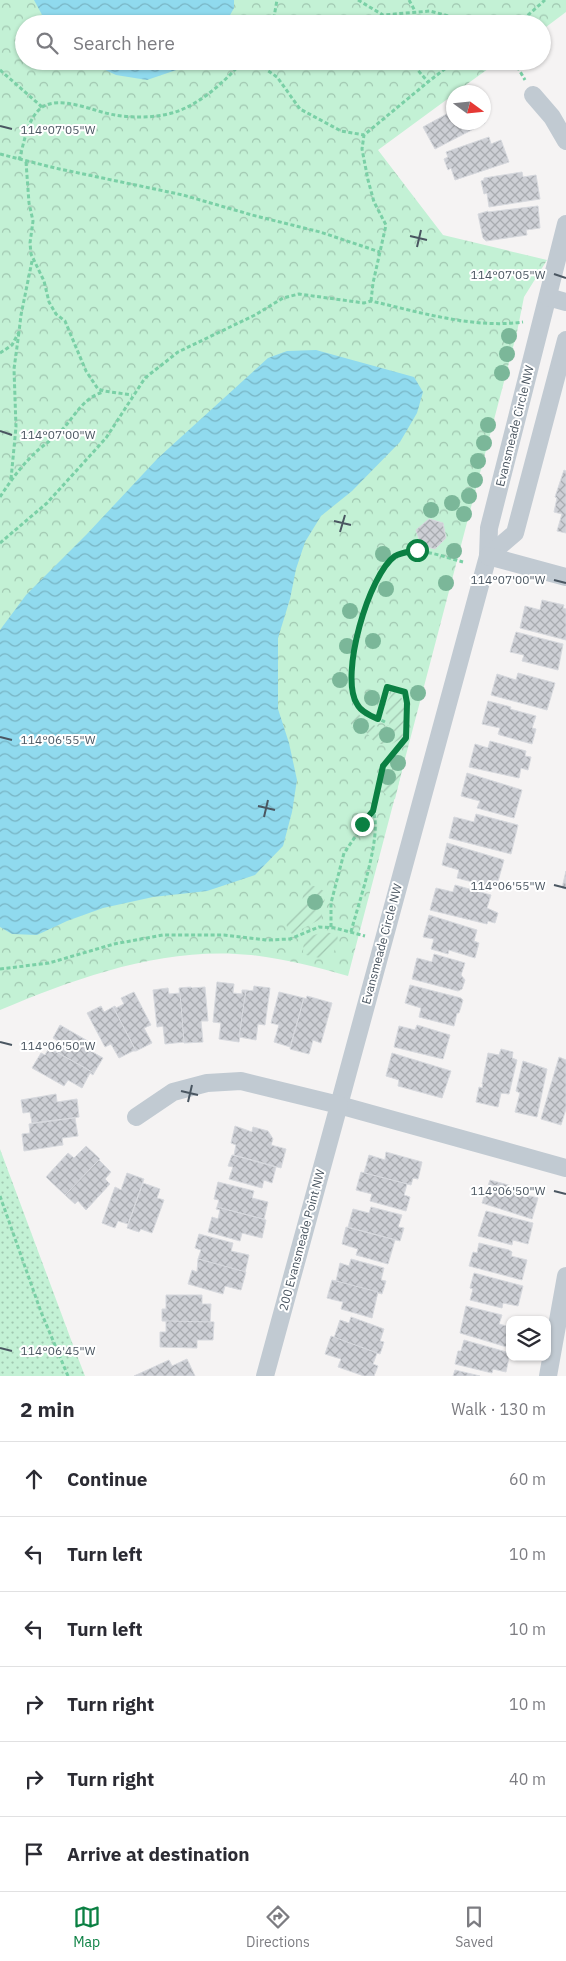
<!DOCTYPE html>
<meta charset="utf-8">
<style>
body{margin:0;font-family:"IBM Plex Sans",sans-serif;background:#f7f7f7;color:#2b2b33}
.controls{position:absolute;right:15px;bottom:15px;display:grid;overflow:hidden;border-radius:10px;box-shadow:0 1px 4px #0004}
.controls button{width:45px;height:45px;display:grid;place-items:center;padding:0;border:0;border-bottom:1px solid #e1e1e2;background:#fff;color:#2b2b33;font:25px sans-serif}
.compass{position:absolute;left:446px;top:85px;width:45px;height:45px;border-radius:50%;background:#fff;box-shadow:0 1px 4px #0004;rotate:105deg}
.stop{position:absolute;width:15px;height:15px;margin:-11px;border:4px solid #0b8043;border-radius:50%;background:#fff}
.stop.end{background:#0b8043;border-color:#fff;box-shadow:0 1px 5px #0008}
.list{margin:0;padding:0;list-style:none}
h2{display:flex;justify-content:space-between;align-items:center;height:65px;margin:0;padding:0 20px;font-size:21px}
h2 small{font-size:16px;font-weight:400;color:#7c7c81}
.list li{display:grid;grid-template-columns:32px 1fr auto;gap:15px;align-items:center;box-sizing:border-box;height:75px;padding:0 20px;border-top:1px solid #e1e1e2}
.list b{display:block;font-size:19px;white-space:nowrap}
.list em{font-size:16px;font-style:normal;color:#7c7c81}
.icon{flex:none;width:28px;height:28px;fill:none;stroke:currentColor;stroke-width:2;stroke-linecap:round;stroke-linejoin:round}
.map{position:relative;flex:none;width:566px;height:1376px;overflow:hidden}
.search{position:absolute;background:#fff;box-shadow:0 1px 4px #0004;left:15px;right:15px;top:15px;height:55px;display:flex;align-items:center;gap:12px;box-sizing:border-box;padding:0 18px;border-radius:28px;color:#7c7c81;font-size:19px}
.sheet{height:515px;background:#fff}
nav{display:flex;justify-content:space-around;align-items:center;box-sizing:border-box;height:70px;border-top:1px solid #e1e1e2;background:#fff;font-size:14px;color:#7c7c81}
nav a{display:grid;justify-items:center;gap:2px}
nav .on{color:#0b8043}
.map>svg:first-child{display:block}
.grass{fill:url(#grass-dots)}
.park{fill:url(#park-crowns)}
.garden{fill:url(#garden-furrows)}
.water{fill:url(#water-waves)}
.building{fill:url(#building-cross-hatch);stroke:#d7d9de}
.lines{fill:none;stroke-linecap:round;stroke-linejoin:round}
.path{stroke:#7ad0a6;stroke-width:3;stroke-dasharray:4 2.5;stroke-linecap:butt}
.street{stroke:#c1cad2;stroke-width:18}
.tree{fill:#7bb799}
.route{stroke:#0b8043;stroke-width:6}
.ticks{fill:none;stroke:#4a5661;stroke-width:2}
.labels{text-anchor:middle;stroke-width:4;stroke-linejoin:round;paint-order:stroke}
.street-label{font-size:12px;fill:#4a5661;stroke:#fff}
.ticks-label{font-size:12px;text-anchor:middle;fill:#4a5661;stroke:#fff;stroke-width:4;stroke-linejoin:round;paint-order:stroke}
</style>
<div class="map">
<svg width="566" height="1376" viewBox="0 0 566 1376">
<defs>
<pattern id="grass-dots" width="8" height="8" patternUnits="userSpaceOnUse" patternTransform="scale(1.25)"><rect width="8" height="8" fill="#c3f1d5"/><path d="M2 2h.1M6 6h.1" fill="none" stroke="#a0c6b0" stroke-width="1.8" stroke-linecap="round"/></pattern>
<pattern id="park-crowns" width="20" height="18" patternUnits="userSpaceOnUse" patternTransform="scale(1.25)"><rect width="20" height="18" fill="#c3f1d5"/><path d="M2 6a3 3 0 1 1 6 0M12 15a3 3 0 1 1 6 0" fill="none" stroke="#a0c6b0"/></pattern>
<pattern id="garden-furrows" width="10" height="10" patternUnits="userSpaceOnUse" patternTransform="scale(1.25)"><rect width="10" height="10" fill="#c3f1d5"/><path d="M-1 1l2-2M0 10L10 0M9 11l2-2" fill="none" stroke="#a0c6b0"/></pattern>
<pattern id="water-waves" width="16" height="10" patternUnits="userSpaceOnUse" patternTransform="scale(1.25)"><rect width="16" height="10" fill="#90daee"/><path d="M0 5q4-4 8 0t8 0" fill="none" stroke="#78b4c4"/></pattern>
<pattern id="building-cross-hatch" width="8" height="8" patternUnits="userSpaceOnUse" patternTransform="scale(1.25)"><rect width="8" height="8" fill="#cdcfd5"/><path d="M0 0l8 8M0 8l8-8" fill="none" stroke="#a8abb0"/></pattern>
</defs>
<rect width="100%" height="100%" fill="#f5f3f3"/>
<path class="grass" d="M 0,1149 L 73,1345 L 85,1376 L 0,1376 Z"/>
<path class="park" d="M 0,0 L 566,0 L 566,12 L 542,30 L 542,24 L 24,24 L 24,61 L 499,61 L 456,92 L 454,92 L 453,95 L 378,150 L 443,235 L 547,260 L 524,297 L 517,332 L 348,976 C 316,967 284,959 251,955 C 165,946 78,977 0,1010 Z"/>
<g class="garden">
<path d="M 393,692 L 397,692 L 405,703 L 403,737 L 392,744 L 376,744 L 367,733 L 353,729 L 349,719 L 355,710 C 363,719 376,732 389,725 L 390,719 L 384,711 L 387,702 Z"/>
<path d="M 399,754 L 405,758 L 395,799 L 393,799 L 384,793 C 380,774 385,770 395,755 Z"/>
<path d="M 314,886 L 324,891 L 325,897 L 321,919 L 292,934 C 285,927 285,922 290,914 L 300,910 L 305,887 Z"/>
<path d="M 324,932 L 337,934 L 338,940 L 334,952 L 320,958 L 306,955 L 303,952 L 304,938 Z"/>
</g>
<g class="water">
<path d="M 34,0 L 234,0 L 234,8 L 225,24 L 47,24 Z"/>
<path d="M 86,61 L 193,61 L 188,66 L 147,80 L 116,75 Z"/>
<path d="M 316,350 L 414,377 L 423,392 L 417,413 L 400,442 L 352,491 L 321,516 L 305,542 L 296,569 L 290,599 L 278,638 L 278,709 L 289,743 L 297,780 L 292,812 L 283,846 L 255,875 L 207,891 L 153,897 L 103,908 L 67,921 L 37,935 L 12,934 L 0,927 L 0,630 L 26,595 L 87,534 L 158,458 L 268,358 L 287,351 Z"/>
</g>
<g class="building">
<path d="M 454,110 L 454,122 L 484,122 L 484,121 L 485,123 L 435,149 L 423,127 Z"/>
<path d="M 489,137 L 491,144 L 501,140 L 509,162 L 455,180 L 451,168 L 448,170 L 444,159 L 448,157 L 446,152 Z"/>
<path d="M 522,172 L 523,177 L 536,175 L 540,199 L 489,207 L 487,193 L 484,194 L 481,181 L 484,180 L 484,178 Z"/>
<path d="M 538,206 L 540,228 L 526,230 L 527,235 L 486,241 L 483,238 L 478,214 L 488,211 L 488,212 Z"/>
<path d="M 564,470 L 566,471 L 566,533 L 557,531 L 562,514 L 554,512 L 557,498 L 555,497 Z"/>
<path d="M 429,519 L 443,523 L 446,538 L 435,549 L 421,545 L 416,530 Z"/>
<path d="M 542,600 L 564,605 L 563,608 L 566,609 L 566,640 L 520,628 L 525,606 L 540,610 Z"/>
<path d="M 516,632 L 563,644 L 558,670 L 522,661 L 524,655 L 510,652 Z"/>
<path d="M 518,673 L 555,683 L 547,710 L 491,695 L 497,674 L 516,680 Z"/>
<path d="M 488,701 L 511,707 L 510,709 L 536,716 L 532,728 L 536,729 L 532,744 L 500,735 L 498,734 L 500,728 L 482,724 Z"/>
<path d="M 490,741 L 526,751 L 525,756 L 531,757 L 528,770 L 521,768 L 519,778 L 469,767 L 475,744 L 488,748 Z"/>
<path d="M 467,773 L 522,790 L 514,818 L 477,808 L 480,801 L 461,796 Z"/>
<path d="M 476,814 L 518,825 L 511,854 L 449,838 L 454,817 L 474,822 Z"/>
<path d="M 447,843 L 504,860 L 496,888 L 457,878 L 459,870 L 442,865 Z"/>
<path d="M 566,871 L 566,889 L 562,888 Z"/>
<path d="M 455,885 L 491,895 L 487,908 L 498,913 L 495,923 L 488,921 L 487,924 L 430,910 L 436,888 L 453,892 Z"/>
<path d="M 429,915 L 477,930 L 474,941 L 479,943 L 475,958 L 449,950 L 448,954 L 431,949 L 434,939 L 423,937 Z"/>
<path d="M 434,954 L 465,963 L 461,975 L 465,980 L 462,989 L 458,991 L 412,979 L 417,958 L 432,962 Z"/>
<path d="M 217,982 L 234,984 L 233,993 L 242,994 L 242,990 L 246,990 L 239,1042 L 219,1039 L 221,1023 L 213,1022 Z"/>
<path d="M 410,985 L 461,998 L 463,1000 L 459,1013 L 457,1013 L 454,1026 L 419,1017 L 421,1008 L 405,1003 Z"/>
<path d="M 254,986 L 270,988 L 265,1025 L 258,1024 L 256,1040 L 239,1037 L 246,990 L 253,991 Z"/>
<path d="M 191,987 L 192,988 L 205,987 L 208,1021 L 201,1021 L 203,1042 L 184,1043 L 179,988 Z"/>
<path d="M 168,988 L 169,994 L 180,993 L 184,1042 L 165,1044 L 163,1026 L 157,1027 L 153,990 Z"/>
<path d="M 134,992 L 151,1025 L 144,1028 L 152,1043 L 136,1051 L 113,1007 L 115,1006 L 116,1008 L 124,1004 L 121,998 Z"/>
<path d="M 279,992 L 304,998 L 290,1047 L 274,1042 L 279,1025 L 271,1023 Z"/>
<path d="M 307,996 L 332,1003 L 321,1043 L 313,1040 L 309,1054 L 290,1049 L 304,998 L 306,999 Z"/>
<path d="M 101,1006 L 104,1012 L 113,1007 L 136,1051 L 133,1051 L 119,1058 L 111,1044 L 105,1047 L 87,1013 Z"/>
<path d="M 60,1025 L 93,1044 L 89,1050 L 103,1058 L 94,1073 L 49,1048 L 53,1049 L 58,1041 L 53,1038 Z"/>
<path d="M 417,1025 L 450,1035 L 443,1059 L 394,1047 L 399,1026 L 415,1030 Z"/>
<path d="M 49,1048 L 94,1073 L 93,1075 L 90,1073 L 82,1088 L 68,1080 L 64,1086 L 32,1068 L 41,1053 L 45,1055 Z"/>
<path d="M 501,1049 L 513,1052 L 512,1058 L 517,1060 L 509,1094 L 501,1093 L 498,1107 L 476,1102 L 479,1087 L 482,1088 L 483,1084 L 482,1084 L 488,1053 L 499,1055 Z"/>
<path d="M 392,1053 L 451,1071 L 442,1098 L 398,1086 L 399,1080 L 386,1076 Z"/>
<path d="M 559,1057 L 566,1060 L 566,1109 L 561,1125 L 541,1119 Z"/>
<path d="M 523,1061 L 547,1069 L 537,1117 L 515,1112 L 520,1093 L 516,1091 Z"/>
<path d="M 56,1094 L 57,1102 L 77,1099 L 79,1117 L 32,1123 L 30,1112 L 23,1113 L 21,1100 Z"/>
<path d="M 75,1118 L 78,1136 L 62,1138 L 63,1145 L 24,1151 L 22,1134 L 30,1133 L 29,1124 Z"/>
<path d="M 235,1126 L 252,1132 L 253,1127 L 268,1131 L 273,1139 L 271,1145 L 286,1149 L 281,1168 L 234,1155 L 236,1145 L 231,1143 Z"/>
<path d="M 86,1146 L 100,1159 L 65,1195 L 46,1177 L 68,1153 L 74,1158 Z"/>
<path d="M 386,1152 L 422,1162 L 418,1179 L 413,1178 L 411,1185 L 364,1173 L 369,1155 L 385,1160 Z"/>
<path d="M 232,1155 L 276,1167 L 272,1183 L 264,1180 L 262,1188 L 229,1179 L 233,1167 L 228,1166 Z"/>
<path d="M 99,1160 L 111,1172 L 105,1179 L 110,1184 L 86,1210 L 78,1201 L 75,1204 L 65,1195 Z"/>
<path d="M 361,1172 L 407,1184 L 404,1195 L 410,1197 L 406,1211 L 370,1201 L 372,1194 L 356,1190 Z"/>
<path d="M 127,1173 L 144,1179 L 128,1224 L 118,1221 L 115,1228 L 102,1223 L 115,1187 L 121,1190 Z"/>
<path d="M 490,1180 L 523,1189 L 522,1194 L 538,1198 L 532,1219 L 482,1203 Z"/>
<path d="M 218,1182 L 254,1191 L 252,1198 L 268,1202 L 264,1219 L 217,1207 L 219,1200 L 214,1199 Z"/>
<path d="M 143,1183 L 160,1189 L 157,1198 L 164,1200 L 152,1233 L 141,1229 L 139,1232 L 127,1228 Z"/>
<path d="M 217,1207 L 266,1220 L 262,1238 L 242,1233 L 240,1241 L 208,1232 L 212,1217 L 218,1219 L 220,1210 L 216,1209 Z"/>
<path d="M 371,1207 L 402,1215 L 398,1227 L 404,1228 L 400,1241 L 348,1227 L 353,1209 L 369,1213 Z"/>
<path d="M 486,1211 L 533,1223 L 528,1244 L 513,1240 L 512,1245 L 478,1236 Z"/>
<path d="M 346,1227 L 395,1240 L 388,1264 L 356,1255 L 358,1249 L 342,1244 Z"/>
<path d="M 199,1234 L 233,1243 L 231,1251 L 249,1255 L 245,1272 L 198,1259 L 201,1250 L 195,1248 Z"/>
<path d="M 479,1243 L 509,1250 L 512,1252 L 511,1256 L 527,1260 L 522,1280 L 469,1266 L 473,1252 L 477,1253 Z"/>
<path d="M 198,1259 L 246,1272 L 241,1290 L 225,1286 L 223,1294 L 188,1284 L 192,1270 L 197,1272 Z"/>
<path d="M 351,1259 L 384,1268 L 381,1280 L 386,1281 L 382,1294 L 336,1281 L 340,1263 L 349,1266 Z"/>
<path d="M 474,1273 L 523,1286 L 518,1306 L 503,1303 L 502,1308 L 470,1300 L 473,1289 L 470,1288 Z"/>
<path d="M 332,1280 L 378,1292 L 372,1318 L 341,1309 L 343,1302 L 327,1298 Z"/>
<path d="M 166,1295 L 202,1295 L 202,1304 L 211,1304 L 210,1322 L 162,1321 L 162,1309 L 166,1309 Z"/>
<path d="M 466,1306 L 502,1315 L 499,1324 L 510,1327 L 510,1348 L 460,1333 Z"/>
<path d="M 351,1317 L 384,1329 L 380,1341 L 384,1342 L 380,1354 L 334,1338 L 340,1320 L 349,1323 Z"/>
<path d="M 166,1321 L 214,1322 L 213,1340 L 197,1340 L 197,1348 L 160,1347 L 160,1332 L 166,1332 Z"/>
<path d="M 331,1336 L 377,1353 L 373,1364 L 378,1366 L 374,1376 L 364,1376 L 338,1367 L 341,1359 L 325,1354 Z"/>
<path d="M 464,1340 L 510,1353 L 506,1372 L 493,1369 L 492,1373 L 455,1364 L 458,1351 L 461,1351 Z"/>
<path d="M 187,1359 L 195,1376 L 134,1376 L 169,1360 L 172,1366 Z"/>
<path d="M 455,1370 L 480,1376 L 453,1376 Z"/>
</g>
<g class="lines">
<g class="path">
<path d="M 358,0 L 383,15 L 430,11 L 456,18 L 467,24"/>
<path d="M 409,0 L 415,11"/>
<path d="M 384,16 L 391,24"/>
<path d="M 270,24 L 274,17 L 277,0"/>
<path d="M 518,24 L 545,0"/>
<path d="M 260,61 L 267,70 L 277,77 L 300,109 L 341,131 L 364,135"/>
<path d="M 410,61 L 428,82"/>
<path d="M 514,61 L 525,80"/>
<path d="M 0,70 L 42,107"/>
<path d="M 0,154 L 55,168 L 183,195 L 252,215 L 320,232 L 380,252"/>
<path d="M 19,160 C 24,144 27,119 41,108 C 60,94 94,112 115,115 C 134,118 154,118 172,113 C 200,105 224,82 243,61"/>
<path d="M 26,162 L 29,203 L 33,221 L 30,243 L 31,254 L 44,281 L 49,302 L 56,314 L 65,321 L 86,371 L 98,389 L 104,391 L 132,395"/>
<path d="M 371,301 L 373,283 L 386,225 L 374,202 L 368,180 L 362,149 L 364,135 L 428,82 L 455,61"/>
<path d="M 0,353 L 12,345 L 19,332 L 21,315 L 32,261"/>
<path d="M 11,479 L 16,427 L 14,369 L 19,332"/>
<path d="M 0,497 C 11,480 22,465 37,451 C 45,444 54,438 61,431 C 75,416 83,398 103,392"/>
<path d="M 0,543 L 47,503 L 106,438 L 145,378 L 178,352 L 255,315 L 283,298 L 299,294 L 364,303 L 371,301 C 419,312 474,329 523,322"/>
<path d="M 385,722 C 375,717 362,714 356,704 C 340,675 370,561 403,552 C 423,548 444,557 463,562"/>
<path d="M 331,927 L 331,903 L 344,853 L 373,811 L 383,766 L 406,738 L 407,703 L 405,692 L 387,687 L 378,719"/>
<path d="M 351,932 C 358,904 383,835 373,811"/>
<path d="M 0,969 L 49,963 L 114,944 L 163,935 L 224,935 L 267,940 L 290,939 L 319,927 L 335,928 L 365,936"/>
<path d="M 0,1196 L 41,1312 L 68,1376"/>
</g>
<g class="street">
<path d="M 533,95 L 552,117 L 566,141"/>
<path d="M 566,224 L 489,528 L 488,556 L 339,1105 L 566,1168"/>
<path d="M 548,297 L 566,302"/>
<path d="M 488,556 L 515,533 L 566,340"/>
<path d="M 488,556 L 566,577"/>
<path d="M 136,1117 L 173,1092 L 207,1083 L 241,1081 L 339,1105 L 265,1376"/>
<path d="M 548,1376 L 566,1276"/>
</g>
</g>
<g class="tree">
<circle cx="509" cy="336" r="8"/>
<circle cx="507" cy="354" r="8"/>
<circle cx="502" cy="373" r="8"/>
<circle cx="488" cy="425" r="8"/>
<circle cx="484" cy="443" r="8"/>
<circle cx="478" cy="461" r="8"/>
<circle cx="475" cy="480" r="8"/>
<circle cx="469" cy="496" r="8"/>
<circle cx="452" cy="503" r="8"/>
<circle cx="431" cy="510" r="8"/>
<circle cx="464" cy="514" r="8"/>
<circle cx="454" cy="551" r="8"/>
<circle cx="383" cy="554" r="8"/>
<circle cx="446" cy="583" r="8"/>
<circle cx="386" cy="589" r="8"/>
<circle cx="350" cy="611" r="8"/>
<circle cx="373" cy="641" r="8"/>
<circle cx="347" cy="646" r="8"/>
<circle cx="340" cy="680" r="8"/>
<circle cx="418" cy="693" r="8"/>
<circle cx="372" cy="698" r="8"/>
<circle cx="361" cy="726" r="8"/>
<circle cx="387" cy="735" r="8"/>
<circle cx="398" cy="763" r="8"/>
<circle cx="388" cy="777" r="8"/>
<circle cx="315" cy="902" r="8"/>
</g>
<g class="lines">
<path class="route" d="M 362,824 L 373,811 L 383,766 L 406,738 L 407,703 L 405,692 L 387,687 L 378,719 C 371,716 361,712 357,704 C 339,676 369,574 395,556 C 402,552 409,552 417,550"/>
</g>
<path class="ticks" d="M 0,126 L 12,129M 410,236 L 427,240M 417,247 L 421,230M 554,274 L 566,278M 0,431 L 12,435M 334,521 L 351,525M 340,532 L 345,515M 554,580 L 566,583M 0,737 L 12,740M 258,806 L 275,810M 264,817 L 268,800M 554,885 L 566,888M 0,1042 L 12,1045M 181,1091 L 198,1095M 188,1102 L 192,1085M 554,1191 L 566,1194M 0,1348 L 12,1351"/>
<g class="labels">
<g class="street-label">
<text transform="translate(515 426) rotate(-76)" y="4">Evansmeade Circle NW</text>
<text transform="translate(382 944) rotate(-75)" y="4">Evansmeade Circle NW</text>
<text transform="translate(302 1240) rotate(-75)" y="4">200 Evansmeade Point NW</text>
</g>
</g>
<g class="ticks-label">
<text x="58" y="134">114°07'05"W</text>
<text x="508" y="279">114°07'05"W</text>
<text x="58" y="439">114°07'00"W</text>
<text x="508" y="584">114°07'00"W</text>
<text x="58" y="744">114°06'55"W</text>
<text x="508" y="890">114°06'55"W</text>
<text x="58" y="1050">114°06'50"W</text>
<text x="508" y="1195">114°06'50"W</text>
<text x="58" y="1355">114°06'45"W</text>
</g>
</svg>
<div class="controls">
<button><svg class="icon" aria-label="layers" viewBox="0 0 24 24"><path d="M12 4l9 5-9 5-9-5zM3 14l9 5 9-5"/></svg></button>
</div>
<svg class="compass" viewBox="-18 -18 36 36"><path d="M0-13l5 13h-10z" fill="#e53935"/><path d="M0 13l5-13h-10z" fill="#7c7c81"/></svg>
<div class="stop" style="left:417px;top:550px"></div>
<div class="stop end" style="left:362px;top:824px"></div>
<div class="search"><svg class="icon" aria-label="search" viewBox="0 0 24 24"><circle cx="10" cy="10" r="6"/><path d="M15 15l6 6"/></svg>Search here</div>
</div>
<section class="sheet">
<h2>2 min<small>Walk · 130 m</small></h2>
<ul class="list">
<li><svg class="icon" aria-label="ahead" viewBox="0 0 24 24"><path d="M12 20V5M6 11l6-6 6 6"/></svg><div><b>Continue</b></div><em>60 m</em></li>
<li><svg class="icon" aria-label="left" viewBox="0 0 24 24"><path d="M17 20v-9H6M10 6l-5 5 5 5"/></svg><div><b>Turn left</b></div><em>10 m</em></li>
<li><svg class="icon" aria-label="left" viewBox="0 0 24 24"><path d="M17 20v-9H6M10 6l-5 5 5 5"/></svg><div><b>Turn left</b></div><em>10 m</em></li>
<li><svg class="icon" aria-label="right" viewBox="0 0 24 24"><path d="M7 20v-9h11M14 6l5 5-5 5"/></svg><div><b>Turn right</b></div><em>10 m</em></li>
<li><svg class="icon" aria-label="right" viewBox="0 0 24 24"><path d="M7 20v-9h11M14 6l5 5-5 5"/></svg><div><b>Turn right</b></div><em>40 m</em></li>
<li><svg class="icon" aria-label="arrive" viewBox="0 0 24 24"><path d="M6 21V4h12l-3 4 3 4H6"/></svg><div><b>Arrive at destination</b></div></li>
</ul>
</section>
<nav>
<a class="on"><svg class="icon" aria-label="map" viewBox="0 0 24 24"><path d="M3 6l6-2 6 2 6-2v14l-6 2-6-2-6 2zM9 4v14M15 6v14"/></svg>Map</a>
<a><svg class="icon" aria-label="directions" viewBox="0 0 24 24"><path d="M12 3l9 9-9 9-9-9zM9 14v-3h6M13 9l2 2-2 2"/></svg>Directions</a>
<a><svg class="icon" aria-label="saved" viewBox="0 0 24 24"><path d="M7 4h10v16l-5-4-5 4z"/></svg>Saved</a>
</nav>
